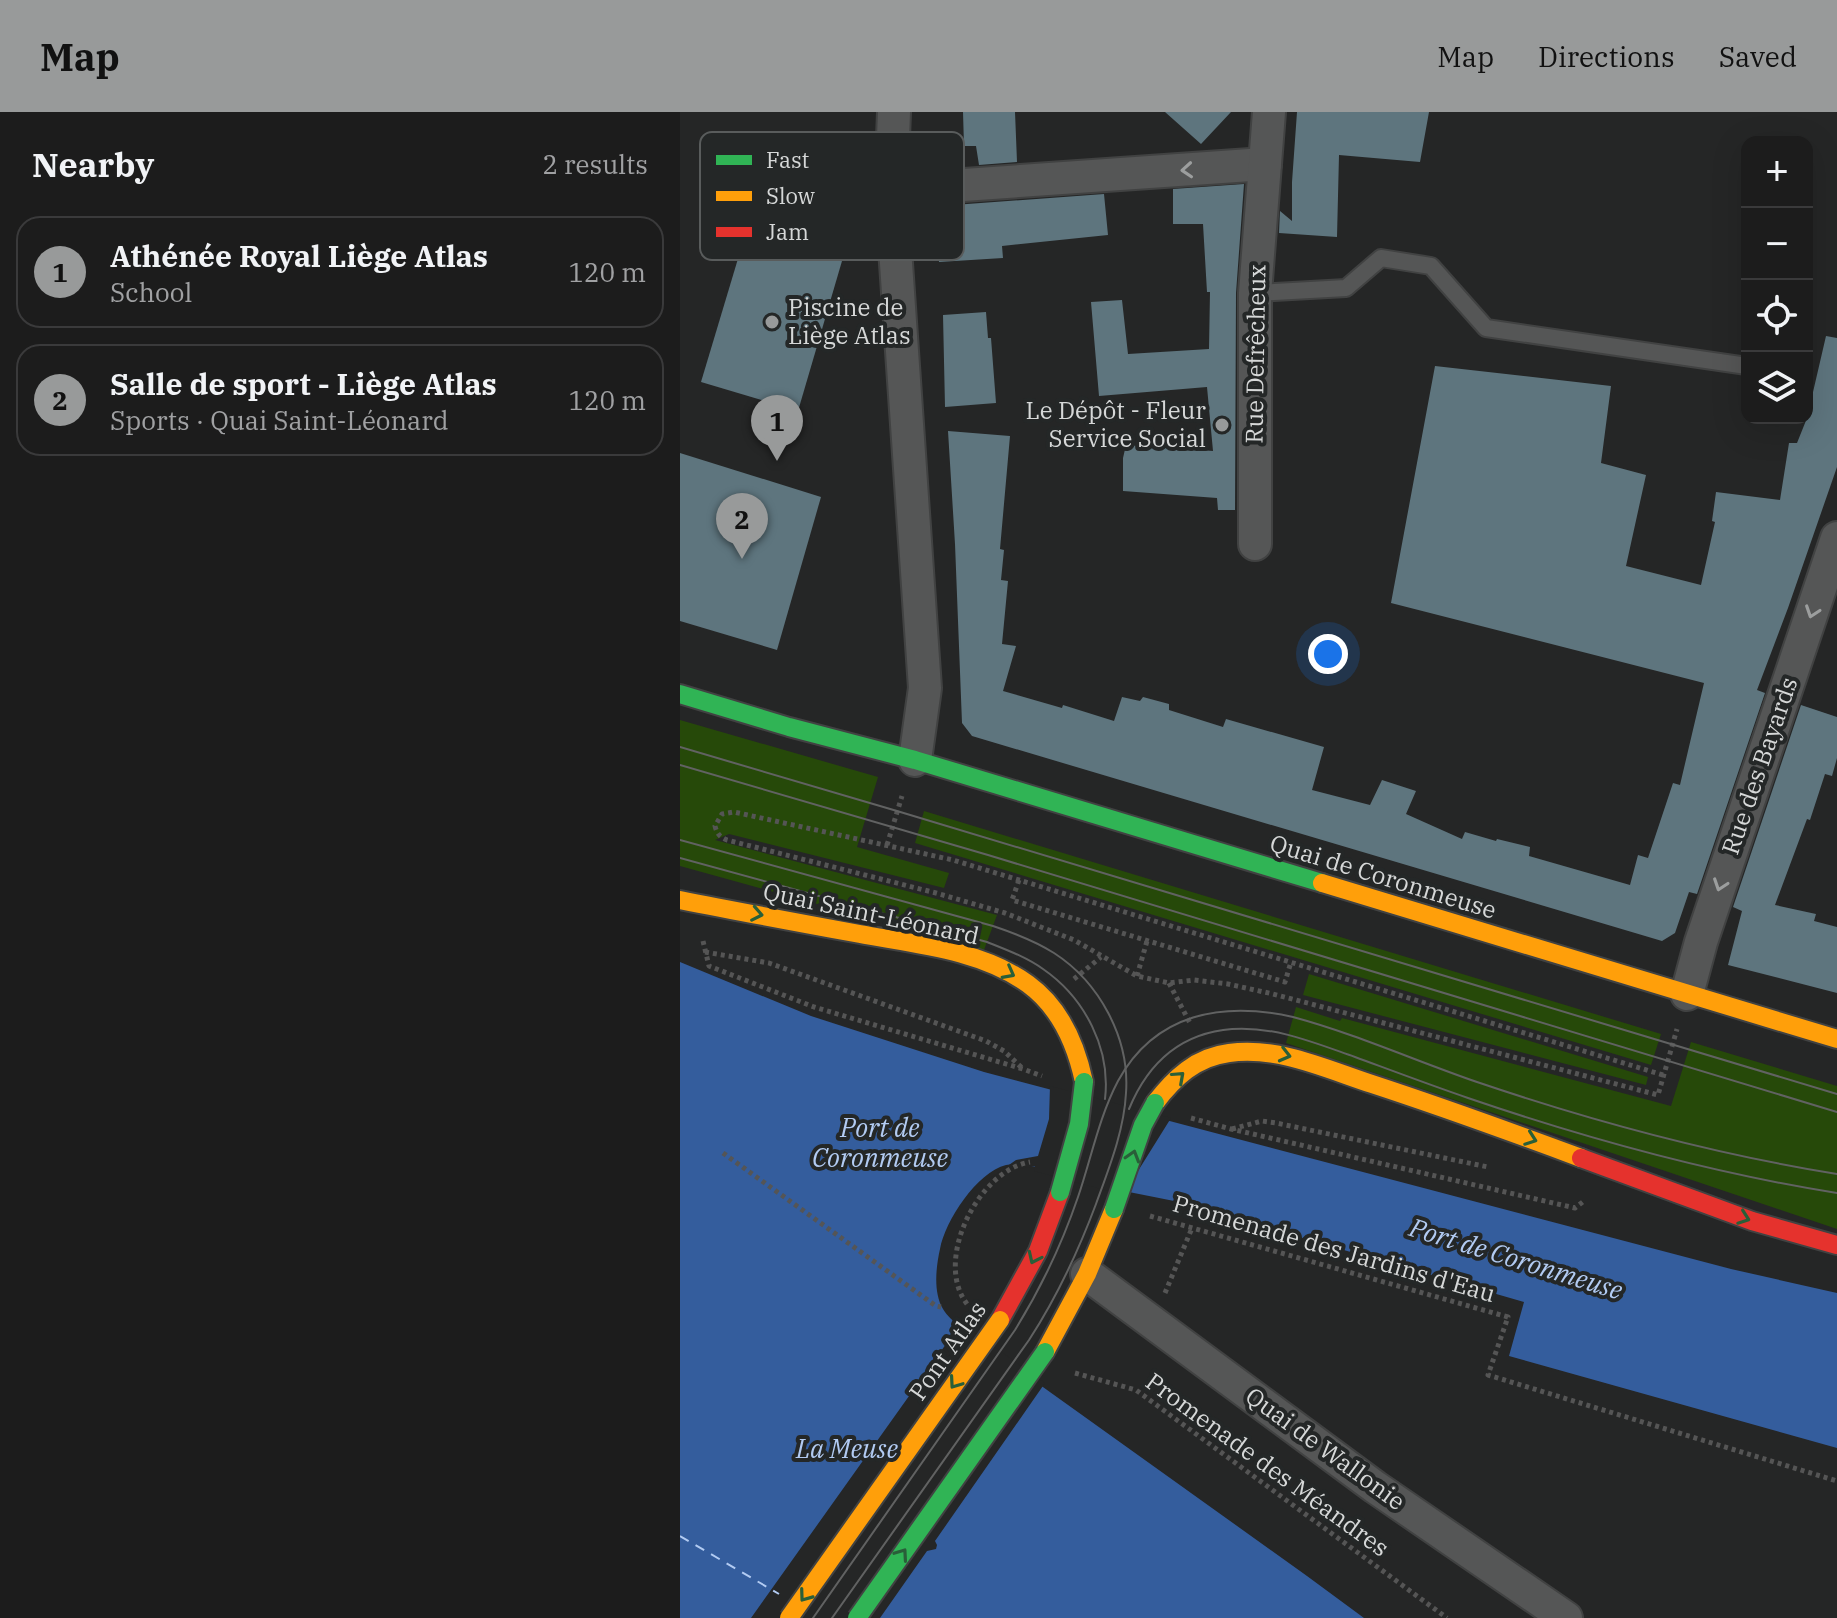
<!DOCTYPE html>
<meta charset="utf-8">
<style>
body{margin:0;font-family:"IBM Plex Serif",serif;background:#252525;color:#f1f3f6}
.controls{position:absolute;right:24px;top:24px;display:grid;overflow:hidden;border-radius:16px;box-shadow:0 8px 32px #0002}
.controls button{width:72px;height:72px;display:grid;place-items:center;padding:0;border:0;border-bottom:2px solid #3a3a3b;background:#1c1c1c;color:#f1f3f6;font:40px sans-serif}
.you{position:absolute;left:648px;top:542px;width:28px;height:28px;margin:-20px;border:6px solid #fff;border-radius:50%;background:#1a73e8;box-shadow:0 0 0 12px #1a73e833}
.badge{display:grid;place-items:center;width:52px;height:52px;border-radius:50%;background:#989a9a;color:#111;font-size:26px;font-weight:700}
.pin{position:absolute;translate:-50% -66px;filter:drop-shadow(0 2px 4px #0008)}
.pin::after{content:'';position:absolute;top:42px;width:28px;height:24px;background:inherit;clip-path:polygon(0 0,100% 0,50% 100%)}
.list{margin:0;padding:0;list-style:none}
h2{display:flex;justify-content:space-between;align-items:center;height:104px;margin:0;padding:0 32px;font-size:34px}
h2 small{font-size:26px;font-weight:400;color:#a0a1a3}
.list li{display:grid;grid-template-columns:52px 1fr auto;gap:24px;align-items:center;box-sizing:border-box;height:112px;margin:0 16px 16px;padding:0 16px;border:2px solid #3a3a3b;border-radius:24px}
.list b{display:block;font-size:30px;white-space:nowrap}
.list p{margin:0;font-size:26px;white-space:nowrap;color:#a0a1a3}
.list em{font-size:26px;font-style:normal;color:#a0a1a3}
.icon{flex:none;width:44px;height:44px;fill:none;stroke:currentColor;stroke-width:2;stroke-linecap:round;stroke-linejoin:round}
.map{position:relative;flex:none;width:1157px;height:1506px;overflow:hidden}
header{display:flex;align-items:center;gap:48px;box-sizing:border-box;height:112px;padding:0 40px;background:#989a9a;color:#111}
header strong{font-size:38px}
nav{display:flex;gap:44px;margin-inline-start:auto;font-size:28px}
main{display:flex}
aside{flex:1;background:#1c1c1c}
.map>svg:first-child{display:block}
.green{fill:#264909}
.water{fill:#345d9d}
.pier{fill:#252626}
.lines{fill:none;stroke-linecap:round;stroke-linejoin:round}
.ferry{stroke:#b2cbf2;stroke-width:2;stroke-dasharray:10 8;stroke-linecap:butt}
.building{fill:#5e757e}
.lane-casing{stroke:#414242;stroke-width:20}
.street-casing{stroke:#414242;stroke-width:36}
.fast-casing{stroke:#414242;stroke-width:22}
.slow-casing{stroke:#414242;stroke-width:22}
.jam-casing{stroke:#414242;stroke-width:22}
.path{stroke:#555;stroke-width:5;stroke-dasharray:4 4;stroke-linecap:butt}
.lane{stroke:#555656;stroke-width:16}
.street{stroke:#555656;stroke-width:32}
.fast{stroke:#30b455;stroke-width:18}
.slow{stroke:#ff9f0a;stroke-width:18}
.jam{stroke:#e5322d;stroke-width:18}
.tram{stroke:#616262;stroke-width:2}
.fast-bridge-casing{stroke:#414242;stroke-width:22;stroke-linecap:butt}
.slow-bridge-casing{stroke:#414242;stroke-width:22;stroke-linecap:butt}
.fast-bridge{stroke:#30b455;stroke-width:18}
.slow-bridge{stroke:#ff9f0a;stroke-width:18}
.oneway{stroke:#9c9e9e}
.oneway2{stroke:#295f39}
.poi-dot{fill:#989a9a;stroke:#242727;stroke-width:3}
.labels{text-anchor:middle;stroke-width:8;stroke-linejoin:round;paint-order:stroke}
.poi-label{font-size:24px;fill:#d6d8d8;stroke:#242727;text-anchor:start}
.street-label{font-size:24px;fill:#d6d8d8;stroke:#242727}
.water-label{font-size:26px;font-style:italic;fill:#b2cbf2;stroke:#242727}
.key{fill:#242727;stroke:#595c5c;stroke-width:2}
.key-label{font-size:22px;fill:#d6d8d8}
</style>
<header>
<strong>Map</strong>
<nav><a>Map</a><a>Directions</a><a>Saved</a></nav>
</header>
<main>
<aside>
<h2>Nearby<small>2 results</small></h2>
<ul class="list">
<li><span class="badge">1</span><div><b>Athénée Royal Liège Atlas</b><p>School</p></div><em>120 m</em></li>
<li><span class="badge">2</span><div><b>Salle de sport - Liège Atlas</b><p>Sports · Quai Saint-Léonard</p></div><em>120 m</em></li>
</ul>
</aside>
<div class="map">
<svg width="1157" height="1506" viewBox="0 0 1157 1506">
<rect width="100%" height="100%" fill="#252626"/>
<g class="green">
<path d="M 0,608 L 198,665 L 177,735 L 269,761 L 264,776 L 49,722 L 35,728 L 317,803 L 304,838 L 0,754 Z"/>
<path d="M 244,699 L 981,922 L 971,953 L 235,731 Z"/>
<path d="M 629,862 L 968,965 L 966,973 L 623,883 Z"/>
<path d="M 616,895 L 660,909 L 662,906 L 991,994 L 1011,930 L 1157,974 L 1157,1117 L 606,931 Z"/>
</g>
<path class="water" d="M 0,850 L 131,904 L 304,960 L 1051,1157 L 1157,1181 L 1157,1336 L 829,1244 L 844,1190 L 494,1089 C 476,1085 457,1082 439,1078 C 414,1071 349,1048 326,1053 C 297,1060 265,1109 260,1137 C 256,1155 253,1180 263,1197 C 267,1204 274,1209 279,1215 L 627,1464 L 684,1506 L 0,1506 Z"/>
<g class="pier">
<path d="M 370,974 L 491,1006 L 443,1083 L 354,1059 L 355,1054 L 340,1057 L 329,1056 L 309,1067 L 336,1048 L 358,1044 L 369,1007 Z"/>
<path d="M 281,1211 L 365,1271 L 255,1429 L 257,1433 L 256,1437 L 247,1439 L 200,1506 L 71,1506 Z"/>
</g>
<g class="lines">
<path class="ferry" d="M 0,1424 L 99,1482"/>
</g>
<g class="building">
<path d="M 283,0 L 335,0 L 337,50 L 299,53 L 296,34 L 284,34 Z"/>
<path d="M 485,0 L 551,0 L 521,32 Z"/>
<path d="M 617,0 L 749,0 L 740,50 L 659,43 L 657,125 L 599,121 L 600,99 L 612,109 L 612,70 Z"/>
<path d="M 564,72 L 556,181 L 555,398 L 538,398 L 537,386 L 443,379 L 443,346 L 446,333 L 533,339 L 527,275 L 419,284 L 411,190 L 442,188 L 448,242 L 529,237 L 530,180 L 527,180 L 523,112 L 493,112 L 493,77 Z"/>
<path d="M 424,82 L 428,123 L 322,134 L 323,146 L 259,150 L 256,99 L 260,94 Z"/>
<path d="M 66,120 L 162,149 L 118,299 L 21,270 Z"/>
<path d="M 306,200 L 308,226 L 311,226 L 316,291 L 265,295 L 263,203 Z"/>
<path d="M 1146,224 L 1157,226 L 1157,355 L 1108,496 L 1077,578 L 1085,581 L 1017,782 L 1009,780 L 995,821 L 982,829 L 292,624 L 282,611 L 275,432 L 268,319 L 330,324 L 320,437 L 324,438 L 321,468 L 328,469 L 322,532 L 336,534 L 323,579 L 382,596 L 383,593 L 434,609 L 442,585 L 460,589 L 463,585 L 489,592 L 489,598 L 543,615 L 546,607 L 644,635 L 632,678 L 690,693 L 702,668 L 736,679 L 726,702 L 782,727 L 785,720 L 816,729 L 817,727 L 850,735 L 849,744 L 950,773 L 958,743 L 968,746 L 993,671 L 1000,673 L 1024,571 L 711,491 L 755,254 L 931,274 L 921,351 L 966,363 L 946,454 L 1021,473 L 1035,410 L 1032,409 L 1036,380 L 1100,388 L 1109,331 L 1117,331 L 1127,306 Z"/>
<path d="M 0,341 L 141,385 L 97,538 L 0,509 Z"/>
<path d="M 1121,593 L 1157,605 L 1157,646 L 1152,664 L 1145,662 L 1130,708 L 1127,707 L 1095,793 L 1136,802 L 1134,809 L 1157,815 L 1157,881 L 1048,853 L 1062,799 L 1053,795 Z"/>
</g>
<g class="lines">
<defs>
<path id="lane" d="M 575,181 L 666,176 L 701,146 L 751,154 L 806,216 L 1067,254"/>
<g id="street">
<path d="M 214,0 L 211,78 L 245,576 L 235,648"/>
<path d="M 211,78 L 585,52"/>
<path d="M 575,432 L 575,181 L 589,0"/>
<path d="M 1007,882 L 1021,830 L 1157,426"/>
<path d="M 407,1162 L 695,1375 L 886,1506"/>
</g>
<path id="fast" d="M 0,582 L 109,615 L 235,648 L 642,771"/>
<g id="slow">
<path d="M 642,771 L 1157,927"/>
<path d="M 0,788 C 60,800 120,811 180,822 C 235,832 301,838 348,872 C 381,896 396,932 404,970"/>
<path d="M 475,991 C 494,966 516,945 549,941 C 598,934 646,957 692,972 C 762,995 831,1020 901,1046"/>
<path d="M 365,1240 L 407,1162 L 434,1097"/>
</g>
<g id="jam">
<path d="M 901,1046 L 1072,1109 L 1157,1133"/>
<path d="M 320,1208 L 358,1139 L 380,1080"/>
</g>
</defs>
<use href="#lane" class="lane-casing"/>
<use href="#street" class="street-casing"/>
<use href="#fast" class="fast-casing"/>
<use href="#slow" class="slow-casing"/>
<use href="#jam" class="jam-casing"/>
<g class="path">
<path d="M 207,733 L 222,684"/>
<path d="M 339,768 L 332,788 L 605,870 L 611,850"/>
<path d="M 23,829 L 29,854 L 134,895 L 343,957 L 362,964"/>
<path d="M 25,840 L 89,851 L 306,929 L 324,939 L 342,956"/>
<path d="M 457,864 L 467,829"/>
<path d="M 394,867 L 421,845"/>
<path d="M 489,871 L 511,913"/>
<path d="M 983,963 L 273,748 L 54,700 L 42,702 L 35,714 C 37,722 40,725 47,728 L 256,781 L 325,801 L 394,828 L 457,864 L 489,871 L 514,868 L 548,872 L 593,882 L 978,983 L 997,917"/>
<path d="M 511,1006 L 551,1017 L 895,1096 L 904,1089"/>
<path d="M 552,1017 L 582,1009 L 596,1011 L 808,1055"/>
<path d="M 43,1041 L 256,1194 L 261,1195"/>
<path d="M 470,1104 L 828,1205 L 808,1263 L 1157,1369"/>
<path d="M 485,1181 L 512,1116"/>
<path d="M 287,1192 C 253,1148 299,1058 350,1050"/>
<path d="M 395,1261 L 456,1278 L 767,1506"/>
</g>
<use href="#lane" class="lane"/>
<use href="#street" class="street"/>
<use href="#fast" class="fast"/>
<use href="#slow" class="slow"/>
<use href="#jam" class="jam"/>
<g class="tram">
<path d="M 0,635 L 217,699 L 1157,982"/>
<path d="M 0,653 L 308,743 L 1157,1000"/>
<path d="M 0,728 L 313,814 C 334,821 355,829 374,841 C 419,870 450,926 446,981 C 444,1019 429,1056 416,1092 C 398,1140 377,1185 349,1228 L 152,1506"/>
<path d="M 0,746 L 307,830 C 327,838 346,845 363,857 C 405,886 431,937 425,987"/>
<path d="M 449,997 C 468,951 500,921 552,917 C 595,914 635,931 675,945 C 713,959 750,973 788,986 C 908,1027 1032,1061 1157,1081"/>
<path d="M 133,1506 L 335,1218 C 361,1176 382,1132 398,1085 C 411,1047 419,1005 438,969 C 475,901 543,889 613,905 C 676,922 736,949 797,970 C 915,1010 1034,1042 1157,1062"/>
</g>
<defs>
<g id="fast-bridge">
<path d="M 380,1080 L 399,1012 L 404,970"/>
<path d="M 434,1097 L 463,1013 L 475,991"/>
<path d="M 177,1506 L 365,1240"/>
</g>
<path id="slow-bridge" d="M 109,1506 L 320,1208"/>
</defs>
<use href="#fast-bridge" class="fast-bridge-casing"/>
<use href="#slow-bridge" class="slow-bridge-casing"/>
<use href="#fast-bridge" class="fast-bridge"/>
<use href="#slow-bridge" class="slow-bridge"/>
</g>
<defs><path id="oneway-chevron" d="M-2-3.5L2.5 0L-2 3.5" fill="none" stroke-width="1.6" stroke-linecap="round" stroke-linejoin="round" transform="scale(2)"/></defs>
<g class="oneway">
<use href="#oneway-chevron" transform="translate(507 58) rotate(176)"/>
<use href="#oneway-chevron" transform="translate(1132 500) rotate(109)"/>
<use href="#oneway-chevron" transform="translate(1040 773) rotate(109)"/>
</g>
<g class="oneway2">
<use href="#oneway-chevron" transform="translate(77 802) rotate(11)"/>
<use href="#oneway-chevron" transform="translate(329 861) rotate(28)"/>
<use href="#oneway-chevron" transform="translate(605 943) rotate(14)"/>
<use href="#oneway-chevron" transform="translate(499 965) rotate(-42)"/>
<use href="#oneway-chevron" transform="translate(851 1027) rotate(20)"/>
<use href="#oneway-chevron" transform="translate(453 1044) rotate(-73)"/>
<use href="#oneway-chevron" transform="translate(1064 1106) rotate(20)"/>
<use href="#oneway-chevron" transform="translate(354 1146) rotate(115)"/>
<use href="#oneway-chevron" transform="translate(275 1271) rotate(125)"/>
<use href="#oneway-chevron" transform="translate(222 1442) rotate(-55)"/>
<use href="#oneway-chevron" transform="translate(125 1484) rotate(126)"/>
</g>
<g class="poi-dot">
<circle cx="92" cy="210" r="8"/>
<circle cx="542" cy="313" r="8"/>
</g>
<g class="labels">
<g class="poi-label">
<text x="108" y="204">Piscine de<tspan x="108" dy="28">Liège Atlas</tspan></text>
<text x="526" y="307" text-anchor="end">Le Dépôt - Fleur<tspan x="526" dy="28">Service Social</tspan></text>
</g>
<g class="street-label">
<text transform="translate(576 242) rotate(-89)" y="8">Rue Defrêcheux</text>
<text transform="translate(1080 654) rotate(-71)" y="8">Rue des Bayards</text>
<text transform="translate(703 765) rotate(17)" y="8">Quai de Coronmeuse</text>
<text transform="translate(191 802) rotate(12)" y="8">Quai Saint-Léonard</text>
<text transform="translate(654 1137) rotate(16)" y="8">Promenade des Jardins d'Eau</text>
<text transform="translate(268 1239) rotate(-55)" y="8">Pont Atlas</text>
<text transform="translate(645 1337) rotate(36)" y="8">Quai de Wallonie</text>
<text transform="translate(587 1353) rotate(36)" y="8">Promenade des Méandres</text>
</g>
<g class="water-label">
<text x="200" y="1025">Port de<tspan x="200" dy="30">Coronmeuse</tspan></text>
<text transform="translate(836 1147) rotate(17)" y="9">Port de Coronmeuse</text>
<text x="167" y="1346">La Meuse</text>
</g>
</g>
<rect x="20" y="20" width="264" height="128" rx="12" class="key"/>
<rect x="36" y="43" width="36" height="10" fill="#30b455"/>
<rect x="36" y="79" width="36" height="10" fill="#ff9f0a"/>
<rect x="36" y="115" width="36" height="10" fill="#e5322d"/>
<g class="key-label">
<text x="86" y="56">Fast</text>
<text x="86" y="92">Slow</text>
<text x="86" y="128">Jam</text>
</g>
</svg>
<div class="controls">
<button>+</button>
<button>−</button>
<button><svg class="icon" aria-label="locate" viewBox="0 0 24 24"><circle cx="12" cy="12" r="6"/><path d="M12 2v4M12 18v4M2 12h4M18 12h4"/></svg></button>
<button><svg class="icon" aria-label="layers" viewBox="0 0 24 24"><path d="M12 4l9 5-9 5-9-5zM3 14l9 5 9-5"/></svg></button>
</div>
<div class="you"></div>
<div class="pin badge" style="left:97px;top:349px">1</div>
<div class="pin badge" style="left:62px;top:447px">2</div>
</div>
</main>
